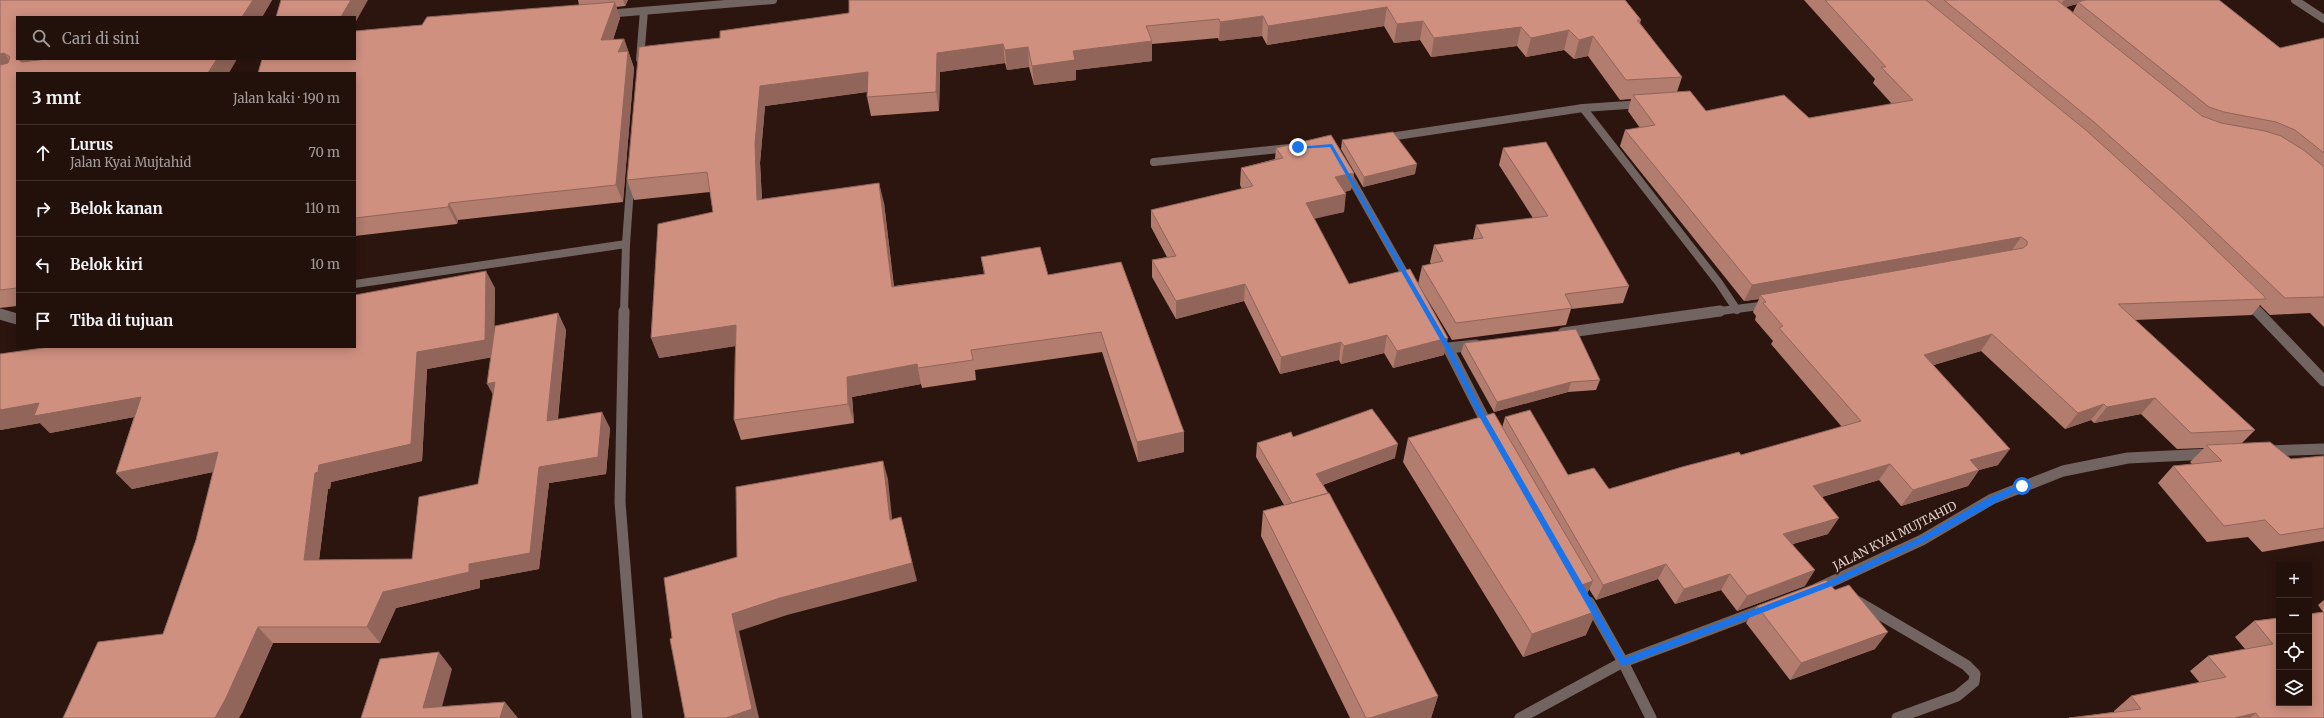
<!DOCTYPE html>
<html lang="id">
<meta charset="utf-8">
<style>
body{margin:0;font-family:Merriweather,serif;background:#2a1914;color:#f1f3f6}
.controls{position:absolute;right:12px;bottom:12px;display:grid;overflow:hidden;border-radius:0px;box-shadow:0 2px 10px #0003}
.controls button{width:36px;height:36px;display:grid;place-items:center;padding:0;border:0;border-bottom:1px solid #3f302c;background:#22100b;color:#f1f3f6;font:20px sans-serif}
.stop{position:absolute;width:12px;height:12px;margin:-9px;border:3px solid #1a73e8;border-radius:50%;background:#fff}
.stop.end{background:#1a73e8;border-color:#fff;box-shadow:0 1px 4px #0008}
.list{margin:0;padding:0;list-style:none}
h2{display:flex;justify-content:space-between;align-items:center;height:52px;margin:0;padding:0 16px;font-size:17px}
h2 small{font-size:13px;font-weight:400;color:#a29d9d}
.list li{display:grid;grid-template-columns:26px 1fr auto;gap:12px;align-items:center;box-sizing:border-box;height:56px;padding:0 16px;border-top:1px solid #3f302c}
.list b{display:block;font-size:15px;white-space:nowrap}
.list p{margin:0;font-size:13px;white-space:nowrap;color:#a29d9d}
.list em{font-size:13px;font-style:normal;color:#a29d9d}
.icon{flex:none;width:22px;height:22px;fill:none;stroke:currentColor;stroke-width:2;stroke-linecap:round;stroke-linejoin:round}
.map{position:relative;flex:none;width:2324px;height:718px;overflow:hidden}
.search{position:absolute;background:#22100b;box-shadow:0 2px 10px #0003;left:16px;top:16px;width:340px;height:44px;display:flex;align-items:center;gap:10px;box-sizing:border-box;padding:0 14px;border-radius:0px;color:#a29d9d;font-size:15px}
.panel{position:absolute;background:#22100b;box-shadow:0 2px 10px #0003;left:16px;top:72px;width:340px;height:276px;border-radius:0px}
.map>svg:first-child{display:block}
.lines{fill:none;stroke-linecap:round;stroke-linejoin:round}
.minor-far1{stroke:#726461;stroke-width:8}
.minor{stroke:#726461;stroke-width:11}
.wall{fill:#b27c6e;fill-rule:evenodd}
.shaded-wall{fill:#91655a}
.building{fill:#cf9080;stroke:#91655a}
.route{fill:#1a73e8}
.labels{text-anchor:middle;stroke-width:4;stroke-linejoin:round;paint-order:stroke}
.street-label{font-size:12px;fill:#dfcec9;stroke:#2d150f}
</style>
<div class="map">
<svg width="2324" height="718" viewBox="0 0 2324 718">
<rect width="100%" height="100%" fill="#2d150f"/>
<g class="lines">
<g class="minor-far1">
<path d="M 2295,0 L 2324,19"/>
<path d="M 606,14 L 773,0"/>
<path d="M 640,59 L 644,11"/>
<path d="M 1583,108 L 1642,104"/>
<path d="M 1383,138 L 1583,108 L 1719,283 L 1737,310"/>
<path d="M 1154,162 L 1289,148"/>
<path d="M 1346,170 L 1410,283"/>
<path d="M 355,284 L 626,244"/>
<path d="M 2247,301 L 2258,312"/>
<path d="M 624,312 L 626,244 L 631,174"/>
<path d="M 1713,312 L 1767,305"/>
</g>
<g class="minor">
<path d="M 624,311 L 620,502 L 637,718"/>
<path d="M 2257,311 L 2324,381"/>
<path d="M 0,314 L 17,319"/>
<path d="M 1563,333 L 1720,311"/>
<path d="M 1476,345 L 1448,348 L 1489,428"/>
<path d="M 2268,451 L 2324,449"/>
<path d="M 1818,588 L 1922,540 L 1992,499 L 2063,471 L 2128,458 L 2210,454"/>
<path d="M 1855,600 L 1966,665 L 1975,674 L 1974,682 L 1957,696 L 1897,718"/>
<path d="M 1589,602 L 1623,662 L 1651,718"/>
<path d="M 1520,718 L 1623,662 L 1764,609"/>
</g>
</g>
<g class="wall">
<path d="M 0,0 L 272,0 L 262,17 L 17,17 L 17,306 L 0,308 Z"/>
<path d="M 578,0 L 628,0 L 625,6 L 616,7 L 620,18 L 613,40 L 624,39 L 634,68 L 623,202 L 458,220 L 457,224 L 355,236 L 355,73 L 419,26 L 579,5 Z"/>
<path d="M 1625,0 L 1641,20 L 1640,23 L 1682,77 L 1677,92 L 1706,111 L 1809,118 L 1892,104 L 1873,83 L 1875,79 L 1804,0 L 2219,0 L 2280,48 L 2324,38 L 2324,327 L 2310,313 L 2270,315 L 2260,305 L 2252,315 L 2135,320 L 2255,430 L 2241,444 L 2291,459 L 2324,456 L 2324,541 L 2262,552 L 2248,537 L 2207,542 L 2158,483 L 2173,466 L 2192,464 L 2190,462 L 2204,448 L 2177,449 L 2141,414 L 2094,423 L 2091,420 L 2065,429 L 1981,351 L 1933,365 L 1998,465 L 1979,470 L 1968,486 L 1901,506 L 1879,480 L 1822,497 L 1828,534 L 1793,544 L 1805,586 L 1737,611 L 1721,590 L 1675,604 L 1658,579 L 1596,600 L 1589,589 L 1586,596 L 1586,635 L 1523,657 L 1403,462 L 1408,438 L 1502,428 L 1505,417 L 1568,475 L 1609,489 L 1741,455 L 1842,427 L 1771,344 L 1773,341 L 1755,320 L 1756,316 L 1753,312 L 1759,299 L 1744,301 L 1620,146 L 1625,130 L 1640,128 L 1628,111 L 1631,99 L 1620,100 L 1588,56 L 1574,59 L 1564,50 L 1526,57 L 1517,46 L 1431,57 L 1420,40 L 1394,43 L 1384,26 L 1267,45 L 1262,36 L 1219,41 L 1218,38 L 1152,44 L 1152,61 L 1076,70 L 1076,80 L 1034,85 L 1029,67 L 1007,70 L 1005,63 L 940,72 L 939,111 L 871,116 L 867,97 L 867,92 L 765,106 L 760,163 L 762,200 L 884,203 L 894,286 L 984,274 L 981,257 L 1048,275 L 1121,262 L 1184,432 L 1184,452 L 1138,462 L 1102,352 L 975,370 L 976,380 L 922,388 L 921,384 L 852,397 L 854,423 L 741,440 L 734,420 L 735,346 L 659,358 L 713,212 L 710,192 L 634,200 L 627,180 L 720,38 L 849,13 ZM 2077,4 L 2073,12 L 2066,7 Z"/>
<path d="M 1342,140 L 1415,174 L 1363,187 L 1341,149 Z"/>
<path d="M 1276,148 L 1354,173 L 1351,190 L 1345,192 L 1344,212 L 1314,218 L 1349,284 L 1444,355 L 1393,368 L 1384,353 L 1341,364 L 1339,360 L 1280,374 L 1244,301 L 1176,319 L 1152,277 L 1152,260 L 1167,257 L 1151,227 L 1151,210 L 1242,189 L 1240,185 L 1241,168 L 1275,159 Z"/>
<path d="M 1503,148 L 1629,286 L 1623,303 L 1571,309 L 1566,325 L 1452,340 L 1418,284 L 1422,266 L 1431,264 L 1430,262 L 1434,245 L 1473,239 L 1476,225 L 1533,218 L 1499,165 Z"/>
<path d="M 495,288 L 494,334 L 558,313 L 566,330 L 558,419 L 610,428 L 606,474 L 549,483 L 539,569 L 480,580 L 480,588 L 396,608 L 380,643 L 273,643 L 242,713 L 163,634 L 196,540 L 213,472 L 132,489 L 116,473 L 134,417 L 50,433 L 40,423 L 0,430 L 0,354 ZM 491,357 L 493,395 L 478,484 L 412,559 L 319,560 L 328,489 L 330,489 L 331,482 L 422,461 L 427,369 Z"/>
<path d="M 1464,343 L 1600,380 L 1596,390 L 1568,392 L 1494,412 L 1461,353 Z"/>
<path d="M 1293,437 L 1395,458 L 1323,485 L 1438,696 L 1431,718 L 1350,718 L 1261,536 L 1263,511 L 1284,505 L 1256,457 L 1257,443 Z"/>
<path d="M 2324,600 L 2324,718 L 2069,718 L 2114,712 L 2114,711 L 2131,696 L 2200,683 L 2190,671 L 2208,656 L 2245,649 L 2235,637 L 2254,621 L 2323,612 L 2318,605 Z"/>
<path d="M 1757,606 L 1875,649 L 1790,680 L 1746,623 Z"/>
</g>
<g class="shaded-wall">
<path d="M 253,0 L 272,0 L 262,17 L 242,17 Z"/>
<path d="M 351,0 L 368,0 L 355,23 L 355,17 L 341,17 Z"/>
<path d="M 623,0 L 628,0 L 625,6 Z"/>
<path d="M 2064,0 L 2090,0 L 2078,2 L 2077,4 L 2058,9 Z"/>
<path d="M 615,2 L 620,18 L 607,56 L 601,40 Z"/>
<path d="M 1387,7 L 1384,26 L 1267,45 L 1268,26 Z"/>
<path d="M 1263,16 L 1262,36 L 1219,41 L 1220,22 Z"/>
<path d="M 1423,21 L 1420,40 L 1394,43 L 1397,24 Z"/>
<path d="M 1521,27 L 1517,46 L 1431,57 L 1434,38 Z"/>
<path d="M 1569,30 L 1564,50 L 1526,57 L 1531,38 Z"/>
<path d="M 1593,36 L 1588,56 L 1574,59 L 1579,40 Z"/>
<path d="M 624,39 L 634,68 L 623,202 L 616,185 L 618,52 Z"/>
<path d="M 1152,41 L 1152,61 L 1076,70 L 1076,80 L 1034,85 L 1032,66 L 1073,51 Z"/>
<path d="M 1003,44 L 1005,63 L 940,72 L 939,111 L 936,92 L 937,53 Z"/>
<path d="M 1028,47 L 1029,67 L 1007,70 L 1005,50 Z"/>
<path d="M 4,53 L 16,69 L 0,73 L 0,54 Z"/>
<path d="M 16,54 L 17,54 L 17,59 L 92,59 L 33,67 L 29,71 L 29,73 L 28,73 L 16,58 Z"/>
<path d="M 217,59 L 237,59 L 229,73 L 208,73 Z"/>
<path d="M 868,72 L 872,91 L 765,106 L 760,163 L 763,220 L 757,200 L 755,144 L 760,86 Z"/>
<path d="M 1417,164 L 1415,174 L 1363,187 L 1364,177 Z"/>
<path d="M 1354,173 L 1351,190 L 1333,194 L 1335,177 Z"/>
<path d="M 879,183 L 884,203 L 896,306 L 892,287 Z"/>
<path d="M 1346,194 L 1344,212 L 1305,221 L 1306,203 Z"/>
<path d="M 449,203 L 458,220 L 457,224 L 448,207 Z"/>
<path d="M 2021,237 L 2010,253 L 1760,295 L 1759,299 L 1744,301 L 1752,285 Z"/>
<path d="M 486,271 L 495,288 L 494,357 L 427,369 L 422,461 L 331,482 L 330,489 L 328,489 L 317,576 L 304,560 L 315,473 L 319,465 Z"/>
<path d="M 1245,284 L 1244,301 L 1176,319 L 1176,301 Z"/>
<path d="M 558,313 L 566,330 L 556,437 L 547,421 Z"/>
<path d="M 736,325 L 742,345 L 659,358 L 651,338 Z"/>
<path d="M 1992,334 L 1981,351 L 1914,371 L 1924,355 Z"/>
<path d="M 1387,335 L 1384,353 L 1341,364 L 1344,346 Z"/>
<path d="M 1448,338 L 1444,355 L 1393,368 L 1397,351 Z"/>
<path d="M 1341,342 L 1339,360 L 1280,374 L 1281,357 Z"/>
<path d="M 917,364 L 921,384 L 852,397 L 854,423 L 848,404 L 847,377 Z"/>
<path d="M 495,382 L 496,400 L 487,384 Z"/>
<path d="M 1571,382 L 1568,392 L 1494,412 L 1497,402 Z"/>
<path d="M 141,397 L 155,413 L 50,433 L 40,423 L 0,430 L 0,410 L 39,403 Z"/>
<path d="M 2155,398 L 2141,414 L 2094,423 L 2107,407 Z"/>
<path d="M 2104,404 L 2091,420 L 2065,429 L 2078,413 Z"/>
<path d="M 602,412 L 610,428 L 606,474 L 549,483 L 539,569 L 480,580 L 480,588 L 396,608 L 380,643 L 367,627 L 383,592 L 469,564 L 539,467 Z"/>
<path d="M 1184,432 L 1184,452 L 1138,462 L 1137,442 Z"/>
<path d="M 1398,444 L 1395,458 L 1314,488 L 1316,474 Z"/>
<path d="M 2010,449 L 1998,465 L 1979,470 L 1968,486 L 1901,506 L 1913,490 L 1970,460 Z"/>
<path d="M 218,452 L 232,468 L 132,489 L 116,473 Z"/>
<path d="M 883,461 L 888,479 L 894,538 L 890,520 Z"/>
<path d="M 1890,464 L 1879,480 L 1803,502 L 1813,486 Z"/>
<path d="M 901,517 L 917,581 L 787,615 L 739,631 L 759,718 L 726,718 L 732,614 Z"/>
<path d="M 1839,518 L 1828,534 L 1774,549 L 1783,534 Z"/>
<path d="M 1666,564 L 1658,579 L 1596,600 L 1603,585 Z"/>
<path d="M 1815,570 L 1805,586 L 1737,611 L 1747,596 Z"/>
<path d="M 1730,574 L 1721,590 L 1675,604 L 1684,589 Z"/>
<path d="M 1593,581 L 1582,605 L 1579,586 Z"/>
<path d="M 1597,611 L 1586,635 L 1523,657 L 1532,634 Z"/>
<path d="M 258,627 L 273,643 L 242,713 L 239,718 L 215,718 Z"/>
<path d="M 1888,632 L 1875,649 L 1790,680 L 1801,663 Z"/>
<path d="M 439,652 L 452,669 L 439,718 L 423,708 Z"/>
<path d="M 1438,696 L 1431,718 L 1370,718 Z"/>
<path d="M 505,702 L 518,718 L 500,718 Z"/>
<path d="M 2256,713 L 2250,718 L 2234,718 Z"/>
</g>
<g class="building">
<path d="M 0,0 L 253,0 L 242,17 L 17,17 L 17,54 L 16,58 L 22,62 L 46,59 L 217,59 L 208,73 L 17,73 L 17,288 L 0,290 L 0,65 L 8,63 L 10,57 L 4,53 L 0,54 Z"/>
<path d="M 281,0 L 351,0 L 341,17 L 276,17 Z"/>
<path d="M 849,0 L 1625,0 L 1641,20 L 1637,20 L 1682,77 L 1626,80 L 1593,36 L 1579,40 L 1569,30 L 1531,38 L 1521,27 L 1434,38 L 1423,21 L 1397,24 L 1387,7 L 1268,26 L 1263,16 L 1220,22 L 1219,19 L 1146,26 L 1152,41 L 1073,51 L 1075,60 L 1032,66 L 1028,47 L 1005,50 L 1003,44 L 937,53 L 936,92 L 867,97 L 868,72 L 760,86 L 755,144 L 757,200 L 879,183 L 892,287 L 985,274 L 981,257 L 1040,247 L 1048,275 L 1121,262 L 1184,432 L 1137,442 L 1101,332 L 971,350 L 973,360 L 918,368 L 917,364 L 847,377 L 848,404 L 734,420 L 736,325 L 651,338 L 658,224 L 713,212 L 707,172 L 627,180 L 639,47 L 720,38 L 720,31 L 849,13 Z"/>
<path d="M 1825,0 L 1926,0 L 2087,131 L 2182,217 L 2264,296 L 2266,299 L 2118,304 L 2255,430 L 2191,433 L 2155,398 L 2107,407 L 2104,404 L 2078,413 L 1992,334 L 1924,355 L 2010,449 L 1970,460 L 1979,470 L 1913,490 L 1890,464 L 1813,486 L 1839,518 L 1783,534 L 1815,570 L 1747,596 L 1730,574 L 1684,589 L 1666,564 L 1603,585 L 1505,417 L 1530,410 L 1568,475 L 1594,468 L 1609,489 L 1682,467 L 1739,452 L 1741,455 L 1861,421 L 1779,328 L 1783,326 L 1763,303 L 1766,302 L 1760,295 L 2023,248 L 2027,245 L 2027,241 L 2021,237 L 1752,285 L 1625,130 L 1655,125 L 1633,95 L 1690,91 L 1706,111 L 1784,95 L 1809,118 L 1913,100 L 1881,67 L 1886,67 Z"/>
<path d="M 1944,0 L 2057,0 L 2202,116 L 2221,123 L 2265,131 L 2281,136 L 2305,151 L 2324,167 L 2324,297 L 2285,298 L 2190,208 L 2094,122 Z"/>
<path d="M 2086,0 L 2219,0 L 2280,48 L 2324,38 L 2324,153 L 2295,130 L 2276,122 L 2224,112 L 2209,107 L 2078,2 Z"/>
<path d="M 615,2 L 601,40 L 624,39 L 618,52 L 628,51 L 616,185 L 449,203 L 448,207 L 355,218 L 355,73 L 258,73 L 262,59 L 355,59 L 355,31 L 422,25 L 427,17 Z"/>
<path d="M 1393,132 L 1417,164 L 1364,177 L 1342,140 Z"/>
<path d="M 1331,135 L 1354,173 L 1335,177 L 1346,194 L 1306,203 L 1349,284 L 1410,269 L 1448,338 L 1397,351 L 1387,335 L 1344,346 L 1341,342 L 1281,357 L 1245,284 L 1176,301 L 1152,260 L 1176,256 L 1151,210 L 1253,186 L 1241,168 L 1283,158 L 1276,148 Z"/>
<path d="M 1546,142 L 1629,286 L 1565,294 L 1572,308 L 1456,323 L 1422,266 L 1443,261 L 1434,245 L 1483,238 L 1476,225 L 1548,216 L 1503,148 Z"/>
<path d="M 486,271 L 485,340 L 417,352 L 411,444 L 319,465 L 318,472 L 315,473 L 304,560 L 412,559 L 419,497 L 478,484 L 495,382 L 487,384 L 495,326 L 558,313 L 547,421 L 602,412 L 598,457 L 539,467 L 530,553 L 469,564 L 469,572 L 383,592 L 367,627 L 258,627 L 226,698 L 215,718 L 63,718 L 98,642 L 163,634 L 196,540 L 218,452 L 116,473 L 141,397 L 34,416 L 39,403 L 0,410 L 0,354 L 50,347 L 355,347 L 355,295 Z"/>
<path d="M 1576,329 L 1600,380 L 1571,382 L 1497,402 L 1464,343 Z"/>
<path d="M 1372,409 L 1398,444 L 1316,474 L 1328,493 L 1292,503 L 1257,443 L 1291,432 L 1293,437 Z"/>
<path d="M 1494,413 L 1593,581 L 1579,586 L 1597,611 L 1532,634 L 1408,438 Z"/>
<path d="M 2270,442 L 2291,459 L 2324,456 L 2324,528 L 2280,535 L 2265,520 L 2224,526 L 2173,466 L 2222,461 L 2206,445 Z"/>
<path d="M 883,461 L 890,520 L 901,517 L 912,563 L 780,598 L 732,614 L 752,709 L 726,718 L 685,718 L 670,639 L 672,638 L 664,578 L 737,557 L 736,487 Z"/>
<path d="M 1329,493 L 1438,696 L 1370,718 L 1366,718 L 1263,511 Z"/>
<path d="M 1826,580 L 1835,590 L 1849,585 L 1888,632 L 1801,663 L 1757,606 Z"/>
<path d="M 2324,612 L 2324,718 L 2259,718 L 2256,713 L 2234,718 L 2069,718 L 2141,709 L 2131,696 L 2226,677 L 2208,656 L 2273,644 L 2254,621 L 2279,618 L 2279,703 L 2309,703 L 2309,614 Z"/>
<path d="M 439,652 L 423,708 L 505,702 L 500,718 L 361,718 L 380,659 Z"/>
</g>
<path class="route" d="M 1332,144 L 1451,348 L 1480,406 L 1625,658 L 1827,582 L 1919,538 L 1990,497 L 2022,483 L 2026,486 L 1924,542 L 1832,586 L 1626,665 L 1621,665 L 1475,409 L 1445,348 L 1330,147 L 1298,149 L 1296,147 Z"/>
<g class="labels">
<g class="street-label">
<text transform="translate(1895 536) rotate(-27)" y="4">JALAN KYAI MUJTAHID</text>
</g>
</g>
</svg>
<div class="controls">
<button>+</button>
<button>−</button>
<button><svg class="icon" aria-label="locate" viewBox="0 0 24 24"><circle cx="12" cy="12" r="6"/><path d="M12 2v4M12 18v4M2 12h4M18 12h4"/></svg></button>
<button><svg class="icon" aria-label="layers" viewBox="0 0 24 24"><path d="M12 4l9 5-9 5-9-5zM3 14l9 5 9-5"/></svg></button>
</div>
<div class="stop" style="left:2022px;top:486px"></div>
<div class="stop end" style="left:1298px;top:147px"></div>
<div class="search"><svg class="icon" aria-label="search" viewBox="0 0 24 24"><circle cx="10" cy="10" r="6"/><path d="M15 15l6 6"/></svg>Cari di sini</div>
<section class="panel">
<h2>3 mnt<small>Jalan kaki · 190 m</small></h2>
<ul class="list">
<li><svg class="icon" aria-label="ahead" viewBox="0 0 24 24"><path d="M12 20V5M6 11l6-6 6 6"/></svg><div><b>Lurus</b><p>Jalan Kyai Mujtahid</p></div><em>70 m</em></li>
<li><svg class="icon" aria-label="right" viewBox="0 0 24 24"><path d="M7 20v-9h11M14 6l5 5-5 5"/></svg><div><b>Belok kanan</b></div><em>110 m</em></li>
<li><svg class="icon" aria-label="left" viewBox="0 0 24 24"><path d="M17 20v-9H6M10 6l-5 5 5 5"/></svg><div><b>Belok kiri</b></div><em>10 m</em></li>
<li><svg class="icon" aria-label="arrive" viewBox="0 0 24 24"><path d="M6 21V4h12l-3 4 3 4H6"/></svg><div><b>Tiba di tujuan</b></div></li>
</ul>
</section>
</div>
